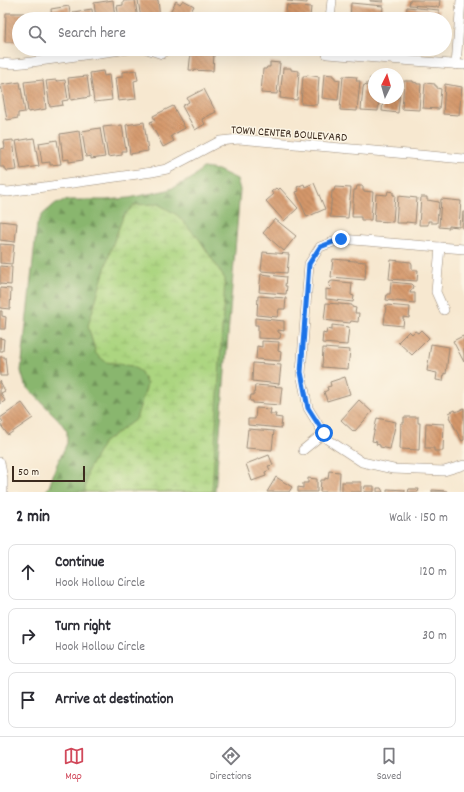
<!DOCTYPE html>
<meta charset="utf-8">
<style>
body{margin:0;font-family:Dekko,sans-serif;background:#f2f2f3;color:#2b2b33}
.compass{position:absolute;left:368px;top:68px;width:36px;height:36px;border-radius:50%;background:#fff;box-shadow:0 4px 16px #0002;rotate:5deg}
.scale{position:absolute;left:12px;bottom:10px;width:73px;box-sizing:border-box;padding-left:4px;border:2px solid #3b2a1e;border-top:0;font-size:11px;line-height:14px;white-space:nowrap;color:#3b2a1e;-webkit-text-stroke:3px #fcf5e5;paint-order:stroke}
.stop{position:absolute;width:12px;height:12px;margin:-9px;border:3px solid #1a73e8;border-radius:50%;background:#fff}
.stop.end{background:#1a73e8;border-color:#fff;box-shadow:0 1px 4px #0008}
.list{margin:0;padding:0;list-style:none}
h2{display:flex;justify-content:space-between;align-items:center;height:52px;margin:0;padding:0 16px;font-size:17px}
h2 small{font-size:13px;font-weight:400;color:#7c7c81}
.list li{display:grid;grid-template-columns:26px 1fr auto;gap:12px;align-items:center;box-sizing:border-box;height:56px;margin:0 8px 8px;padding:0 8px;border:1px solid #e1e1e2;border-radius:8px}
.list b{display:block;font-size:15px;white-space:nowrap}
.list p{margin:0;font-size:13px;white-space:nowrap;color:#7c7c81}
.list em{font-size:13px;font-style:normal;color:#7c7c81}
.icon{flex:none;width:22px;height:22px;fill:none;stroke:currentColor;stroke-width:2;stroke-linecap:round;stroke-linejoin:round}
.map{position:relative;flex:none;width:464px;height:492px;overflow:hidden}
.search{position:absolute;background:#fff;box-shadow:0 4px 16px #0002;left:12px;right:12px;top:12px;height:44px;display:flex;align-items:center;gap:10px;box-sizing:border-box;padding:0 14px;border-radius:22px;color:#7c7c81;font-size:15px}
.sheet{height:244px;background:#fff}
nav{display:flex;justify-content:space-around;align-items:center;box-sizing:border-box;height:56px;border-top:1px solid #e1e1e2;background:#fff;font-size:11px;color:#7c7c81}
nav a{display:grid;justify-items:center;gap:2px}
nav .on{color:#d1495b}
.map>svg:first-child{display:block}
.forest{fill:url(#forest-firs);stroke:#627046}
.wetland{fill:url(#wetland-marsh);stroke:#74804f}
.building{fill:url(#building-back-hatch)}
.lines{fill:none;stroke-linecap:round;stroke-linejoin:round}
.minor-casing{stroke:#998977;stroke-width:10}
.minor{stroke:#fff;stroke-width:9}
.route{stroke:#1a73e8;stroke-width:5}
.labels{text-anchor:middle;stroke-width:3;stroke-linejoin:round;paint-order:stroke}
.street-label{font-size:12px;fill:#3b2a1e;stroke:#fcf5e5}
</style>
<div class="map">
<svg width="464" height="492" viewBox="0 0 464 492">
<defs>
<pattern id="forest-firs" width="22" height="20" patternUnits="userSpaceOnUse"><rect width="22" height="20" fill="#89b66e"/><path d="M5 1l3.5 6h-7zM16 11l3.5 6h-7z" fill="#71945a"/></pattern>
<pattern id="wetland-marsh" width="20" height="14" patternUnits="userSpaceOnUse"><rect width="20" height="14" fill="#acd580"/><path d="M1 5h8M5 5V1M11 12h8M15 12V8" fill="none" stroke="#95b76e"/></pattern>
<pattern id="building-back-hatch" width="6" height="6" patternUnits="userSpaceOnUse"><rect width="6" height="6" fill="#d4976a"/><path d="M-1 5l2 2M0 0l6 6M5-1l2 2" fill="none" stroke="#ad7b57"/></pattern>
</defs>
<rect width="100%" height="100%" fill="#fcf5e5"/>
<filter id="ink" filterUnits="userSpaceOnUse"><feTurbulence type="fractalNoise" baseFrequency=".025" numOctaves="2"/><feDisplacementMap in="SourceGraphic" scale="8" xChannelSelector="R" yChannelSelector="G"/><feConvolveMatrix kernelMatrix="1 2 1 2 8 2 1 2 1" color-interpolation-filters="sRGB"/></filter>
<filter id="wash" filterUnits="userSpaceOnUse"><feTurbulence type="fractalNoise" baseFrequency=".012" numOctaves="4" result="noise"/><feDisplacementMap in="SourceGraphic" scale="16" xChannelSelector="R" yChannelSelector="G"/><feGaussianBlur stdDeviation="0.9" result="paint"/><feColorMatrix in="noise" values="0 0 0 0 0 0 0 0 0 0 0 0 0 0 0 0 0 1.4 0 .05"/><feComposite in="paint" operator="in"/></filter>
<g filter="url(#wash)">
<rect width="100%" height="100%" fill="#f7e8d0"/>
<path class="forest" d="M 203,168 L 218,170 L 237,179 L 240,190 L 215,492 L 45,492 L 49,487 L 57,464 L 62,454 L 67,443 L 67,431 L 59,420 L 25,385 L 21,371 L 37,224 L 43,214 L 56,203 L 69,200 L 106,200 L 129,198 L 168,190 L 191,179 Z"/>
<path class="wetland" d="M 158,204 L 177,215 L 199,239 L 225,279 L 212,492 L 85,492 L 85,489 L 88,470 L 104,442 L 136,419 L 147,385 L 141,372 L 132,366 L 106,362 L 96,354 L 88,326 L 111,249 L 123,217 L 134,205 Z"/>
<g id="blocks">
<g class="building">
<path d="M 113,0 L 115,19 L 96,19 L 94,3 Z"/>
<path d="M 135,0 L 138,19 L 119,19 L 117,6 L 123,5 L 123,1 Z"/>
<path d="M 138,0 L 158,0 L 160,19 L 141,19 Z"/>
<path d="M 183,0 L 194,6 L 187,19 L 166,19 L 176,1 L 180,4 Z"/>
<path d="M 287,0 L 307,0 L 307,3 L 287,1 Z"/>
<path d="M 370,0 L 383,0 L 383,2 L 370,1 Z"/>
<path d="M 410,0 L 440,0 L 439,7 L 409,5 Z"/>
<path d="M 351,3 L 383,6 L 382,19 L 350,19 Z"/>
<path d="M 287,5 L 311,7 L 310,17 L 306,17 L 306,19 L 285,19 Z"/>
<path d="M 69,6 L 71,19 L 52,19 L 51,9 Z"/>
<path d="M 407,7 L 439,10 L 439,19 L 406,19 Z"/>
<path d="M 92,9 L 93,19 L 74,19 L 73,12 Z"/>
<path d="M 6,13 L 24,13 L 24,19 L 19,19 L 19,42 L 5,42 Z"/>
<path d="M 47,16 L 48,19 L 31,19 L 31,18 Z"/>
<path d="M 191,51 L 208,52 L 208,54 L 214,54 L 213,71 L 189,70 Z"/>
<path d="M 270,62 L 280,63 L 277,94 L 261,93 L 263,69 L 266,69 L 267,67 L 270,67 Z"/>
<path d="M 283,68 L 291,68 L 291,70 L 299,71 L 297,100 L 280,98 Z"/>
<path d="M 136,70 L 138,80 L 134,81 L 136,99 L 118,101 L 115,78 L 122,77 L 122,72 Z"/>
<path d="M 103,71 L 104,76 L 109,75 L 112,100 L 94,102 L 90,73 Z"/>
<path d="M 324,74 L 333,75 L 333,77 L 335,77 L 335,79 L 340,80 L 338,100 L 322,98 Z"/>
<path d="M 307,75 L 319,77 L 317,105 L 301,104 L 303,76 L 307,76 Z"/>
<path d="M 87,76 L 90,97 L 71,100 L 68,78 Z"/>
<path d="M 343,76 L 357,77 L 356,81 L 360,81 L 357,111 L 340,110 Z"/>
<path d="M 370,78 L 374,78 L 374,98 L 379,98 L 378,111 L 361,110 L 363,88 L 364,85 L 367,86 L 367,83 L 370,83 Z"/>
<path d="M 43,80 L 46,109 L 28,112 L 24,82 Z"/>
<path d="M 56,80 L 57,81 L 65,80 L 68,100 L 62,101 L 63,105 L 50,107 L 46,81 Z"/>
<path d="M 398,81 L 401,81 L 398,113 L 382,111 L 383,98 L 398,98 Z"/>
<path d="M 404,81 L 413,81 L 413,82 L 417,83 L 417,84 L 421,84 L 419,110 L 402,109 Z"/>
<path d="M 20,82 L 25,112 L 18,113 L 18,118 L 7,120 L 1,85 Z"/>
<path d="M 425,83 L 435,84 L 435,86 L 437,86 L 437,88 L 441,89 L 439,109 L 423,108 Z"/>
<path d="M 445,84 L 462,87 L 459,115 L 443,114 Z"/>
<path d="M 204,89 L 216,112 L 202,119 L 205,124 L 195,130 L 182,106 L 189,102 L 187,98 Z"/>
<path d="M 173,106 L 185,128 L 171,136 L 174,141 L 163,147 L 150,122 L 155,120 L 153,116 Z"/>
<path d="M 144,122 L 148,151 L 130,154 L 126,125 Z"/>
<path d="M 122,125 L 126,151 L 122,151 L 122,155 L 108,157 L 103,127 Z"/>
<path d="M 100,128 L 105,157 L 91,159 L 91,156 L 86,157 L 82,131 Z"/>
<path d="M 79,131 L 83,160 L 69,162 L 69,159 L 63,160 L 60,134 Z"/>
<path d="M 34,138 L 39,166 L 21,169 L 16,141 Z"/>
<path d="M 13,140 L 17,170 L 7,171 L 6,169 L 4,169 L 4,167 L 0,167 L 0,149 L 5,148 L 4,141 Z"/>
<path d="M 57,140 L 61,164 L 50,165 L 50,162 L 42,163 L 39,143 Z"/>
<path d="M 314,183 L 325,209 L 307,217 L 296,192 L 299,191 L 297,187 L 304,184 L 305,187 Z"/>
<path d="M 357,186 L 363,186 L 363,191 L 373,192 L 371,220 L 361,220 L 361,217 L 352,217 L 354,190 L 356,190 Z"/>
<path d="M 335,187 L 351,188 L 348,218 L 330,217 L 332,191 L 334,191 Z"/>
<path d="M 276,188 L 278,190 L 280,188 L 298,208 L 284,221 L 266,201 L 274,194 L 271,192 Z"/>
<path d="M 388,191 L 393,192 L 393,195 L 395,195 L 393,222 L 374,221 L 376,194 L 387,195 Z"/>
<path d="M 398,196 L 417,198 L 415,223 L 406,222 L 406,223 L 396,223 Z"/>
<path d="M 421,197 L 427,197 L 427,200 L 439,202 L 437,223 L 431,223 L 431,221 L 428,221 L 428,225 L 419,225 Z"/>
<path d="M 441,199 L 461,201 L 459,227 L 449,226 L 449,228 L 439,227 Z"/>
<path d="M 463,212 L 464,212 L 464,229 L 462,228 Z"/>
<path d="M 275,219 L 296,236 L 284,251 L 263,233 Z"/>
<path d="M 0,221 L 17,223 L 15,242 L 0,240 Z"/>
<path d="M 0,244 L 14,245 L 12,264 L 0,263 Z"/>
<path d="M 263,252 L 289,254 L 287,273 L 261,271 Z"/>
<path d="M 333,259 L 366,262 L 365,280 L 331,277 Z"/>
<path d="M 391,260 L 411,262 L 412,264 L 412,270 L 418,270 L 417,281 L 389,279 Z"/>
<path d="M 0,266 L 12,267 L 11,285 L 0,284 Z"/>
<path d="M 261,274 L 286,277 L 285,286 L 287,286 L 286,294 L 259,292 Z"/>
<path d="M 332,281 L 352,283 L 351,295 L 354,296 L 353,302 L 326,299 L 326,289 L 331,290 L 331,288 L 329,286 L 330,282 Z"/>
<path d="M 391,282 L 412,284 L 414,286 L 413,289 L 411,290 L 410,293 L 415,293 L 415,303 L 386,300 L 387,294 L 390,294 Z"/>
<path d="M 0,288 L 11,289 L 10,309 L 0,308 Z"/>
<path d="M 258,296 L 286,298 L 285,309 L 279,309 L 278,315 L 277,317 L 257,315 Z"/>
<path d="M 326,303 L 352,305 L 352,307 L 356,308 L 355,313 L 359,313 L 358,322 L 351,321 L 350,323 L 324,320 Z"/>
<path d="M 386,305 L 410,307 L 409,318 L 403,317 L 403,319 L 404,319 L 403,326 L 384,324 Z"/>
<path d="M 0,311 L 2,311 L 2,316 L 6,317 L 5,329 L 0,329 Z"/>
<path d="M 255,318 L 284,321 L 284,331 L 278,330 L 278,332 L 281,334 L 280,338 L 278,339 L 258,338 L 258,325 L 255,325 Z"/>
<path d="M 332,325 L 349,327 L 347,345 L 322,343 L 323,333 L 326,334 L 327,329 L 332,330 Z"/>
<path d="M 421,330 L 429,338 L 412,355 L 398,342 L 409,331 L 412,334 L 415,331 L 418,333 Z"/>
<path d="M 463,336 L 464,339 L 464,362 L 453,341 Z"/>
<path d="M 0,338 L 4,339 L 3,351 L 0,351 Z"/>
<path d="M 262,341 L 279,342 L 278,351 L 281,352 L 280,361 L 256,359 L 257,346 L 262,347 Z"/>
<path d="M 431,344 L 449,347 L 446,374 L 444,373 L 443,381 L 436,380 L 437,373 L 427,371 Z"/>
<path d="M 323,348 L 350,350 L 348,369 L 322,367 Z"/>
<path d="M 0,357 L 5,357 L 7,376 L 0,376 Z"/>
<path d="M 253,363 L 281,365 L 279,384 L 252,381 Z"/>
<path d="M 345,377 L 350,394 L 327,401 L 324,392 L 328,390 L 327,387 L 331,386 L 330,382 Z"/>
<path d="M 0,381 L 5,391 L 1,393 L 5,401 L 0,404 Z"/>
<path d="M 255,385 L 282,387 L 280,405 L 253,403 L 253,401 L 250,401 L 251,395 L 254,395 Z"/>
<path d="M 359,400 L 372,412 L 354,432 L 341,420 Z"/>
<path d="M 22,403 L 33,418 L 8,435 L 0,424 L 3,422 L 0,418 Z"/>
<path d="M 256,408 L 271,409 L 270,414 L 276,414 L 275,417 L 282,418 L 281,428 L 248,425 L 248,419 L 255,419 Z"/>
<path d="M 464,408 L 464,440 L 462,441 L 449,417 L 451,416 L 449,413 L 455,410 L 456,412 Z"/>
<path d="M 404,417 L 418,417 L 418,423 L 420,423 L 419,450 L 400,449 L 401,423 L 404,423 Z"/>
<path d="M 377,418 L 396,422 L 390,449 L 380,447 L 380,445 L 376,444 L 377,442 L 372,441 Z"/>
<path d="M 426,423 L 444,424 L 443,451 L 434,451 L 434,448 L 425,448 Z"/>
<path d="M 248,429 L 274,431 L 272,450 L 246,448 Z"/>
<path d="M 269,455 L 273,465 L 268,466 L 270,470 L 265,472 L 266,476 L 252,481 L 246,464 Z"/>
<path d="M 329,471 L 340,472 L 339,492 L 320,492 L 321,480 L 325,480 L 325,478 L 328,479 Z"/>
<path d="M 276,477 L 292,487 L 289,492 L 267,492 Z"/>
<path d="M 308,478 L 317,479 L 317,492 L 298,492 L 298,487 L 303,488 L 303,483 L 308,483 Z"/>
<rect x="342" y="482" width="19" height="10"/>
<path d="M 365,486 L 374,486 L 374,492 L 364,492 Z"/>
<path d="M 377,488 L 381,488 L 383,492 L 377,492 Z"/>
<path d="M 387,489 L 405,490 L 405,492 L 387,492 Z"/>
<path d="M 409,489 L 419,489 L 418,492 L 408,492 Z"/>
<path d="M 432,490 L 447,491 L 447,492 L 432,492 Z"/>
</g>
</g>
</g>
<g filter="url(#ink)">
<use href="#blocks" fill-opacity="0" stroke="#998977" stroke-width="1"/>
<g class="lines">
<defs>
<g id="minor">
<path d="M 330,19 L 332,0"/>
<path d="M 147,49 L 162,54"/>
<path d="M 327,49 L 327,54 L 464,65"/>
<path d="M 0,63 L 13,64 L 24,63 L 129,49"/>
<path d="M 456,65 L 461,0"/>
<path d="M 0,191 L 8,192 L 152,172 L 167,169 L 220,141 L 239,139 L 464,159"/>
<path d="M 440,247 L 436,292 L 444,310"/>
<path d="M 464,249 L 341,239 L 320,247 L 309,264 L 301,373 L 308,408 L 327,439 L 362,462 L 393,469 L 444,471 L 464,465"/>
<path d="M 303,450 L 324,433"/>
<path d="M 0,462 L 3,480 L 3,492"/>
</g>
</defs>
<use href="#minor" class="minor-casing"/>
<use href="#minor" class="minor"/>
</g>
</g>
<g class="lines" filter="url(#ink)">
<path class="route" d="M 324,433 L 308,408 L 301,372 L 309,264 L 320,247 L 341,239"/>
</g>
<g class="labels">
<g class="street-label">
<text transform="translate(289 133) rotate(4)" y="4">TOWN CENTER BOULEVARD</text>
</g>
</g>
</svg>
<svg class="compass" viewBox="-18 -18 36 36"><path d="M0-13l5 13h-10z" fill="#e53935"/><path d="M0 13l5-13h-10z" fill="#7c7c81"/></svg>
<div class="scale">50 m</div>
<div class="stop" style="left:324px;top:433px"></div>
<div class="stop end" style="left:341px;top:239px"></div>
<div class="search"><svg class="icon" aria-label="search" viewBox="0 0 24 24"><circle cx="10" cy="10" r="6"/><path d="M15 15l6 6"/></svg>Search here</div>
</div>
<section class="sheet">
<h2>2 min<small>Walk · 150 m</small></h2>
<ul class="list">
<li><svg class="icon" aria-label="ahead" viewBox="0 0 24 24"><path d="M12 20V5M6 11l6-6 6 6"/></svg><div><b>Continue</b><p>Hook Hollow Circle</p></div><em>120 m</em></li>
<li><svg class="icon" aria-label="right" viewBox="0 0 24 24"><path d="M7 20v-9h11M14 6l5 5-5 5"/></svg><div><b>Turn right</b><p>Hook Hollow Circle</p></div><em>30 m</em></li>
<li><svg class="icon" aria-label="arrive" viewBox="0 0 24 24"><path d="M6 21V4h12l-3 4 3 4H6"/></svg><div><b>Arrive at destination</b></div></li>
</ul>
</section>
<nav>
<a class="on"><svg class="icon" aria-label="map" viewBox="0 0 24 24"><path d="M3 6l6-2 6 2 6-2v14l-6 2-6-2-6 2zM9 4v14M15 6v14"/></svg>Map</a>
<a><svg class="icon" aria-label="directions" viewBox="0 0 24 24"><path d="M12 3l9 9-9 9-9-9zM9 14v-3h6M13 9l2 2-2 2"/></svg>Directions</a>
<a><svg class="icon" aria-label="saved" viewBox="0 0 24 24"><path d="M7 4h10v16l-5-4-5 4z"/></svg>Saved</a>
</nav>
